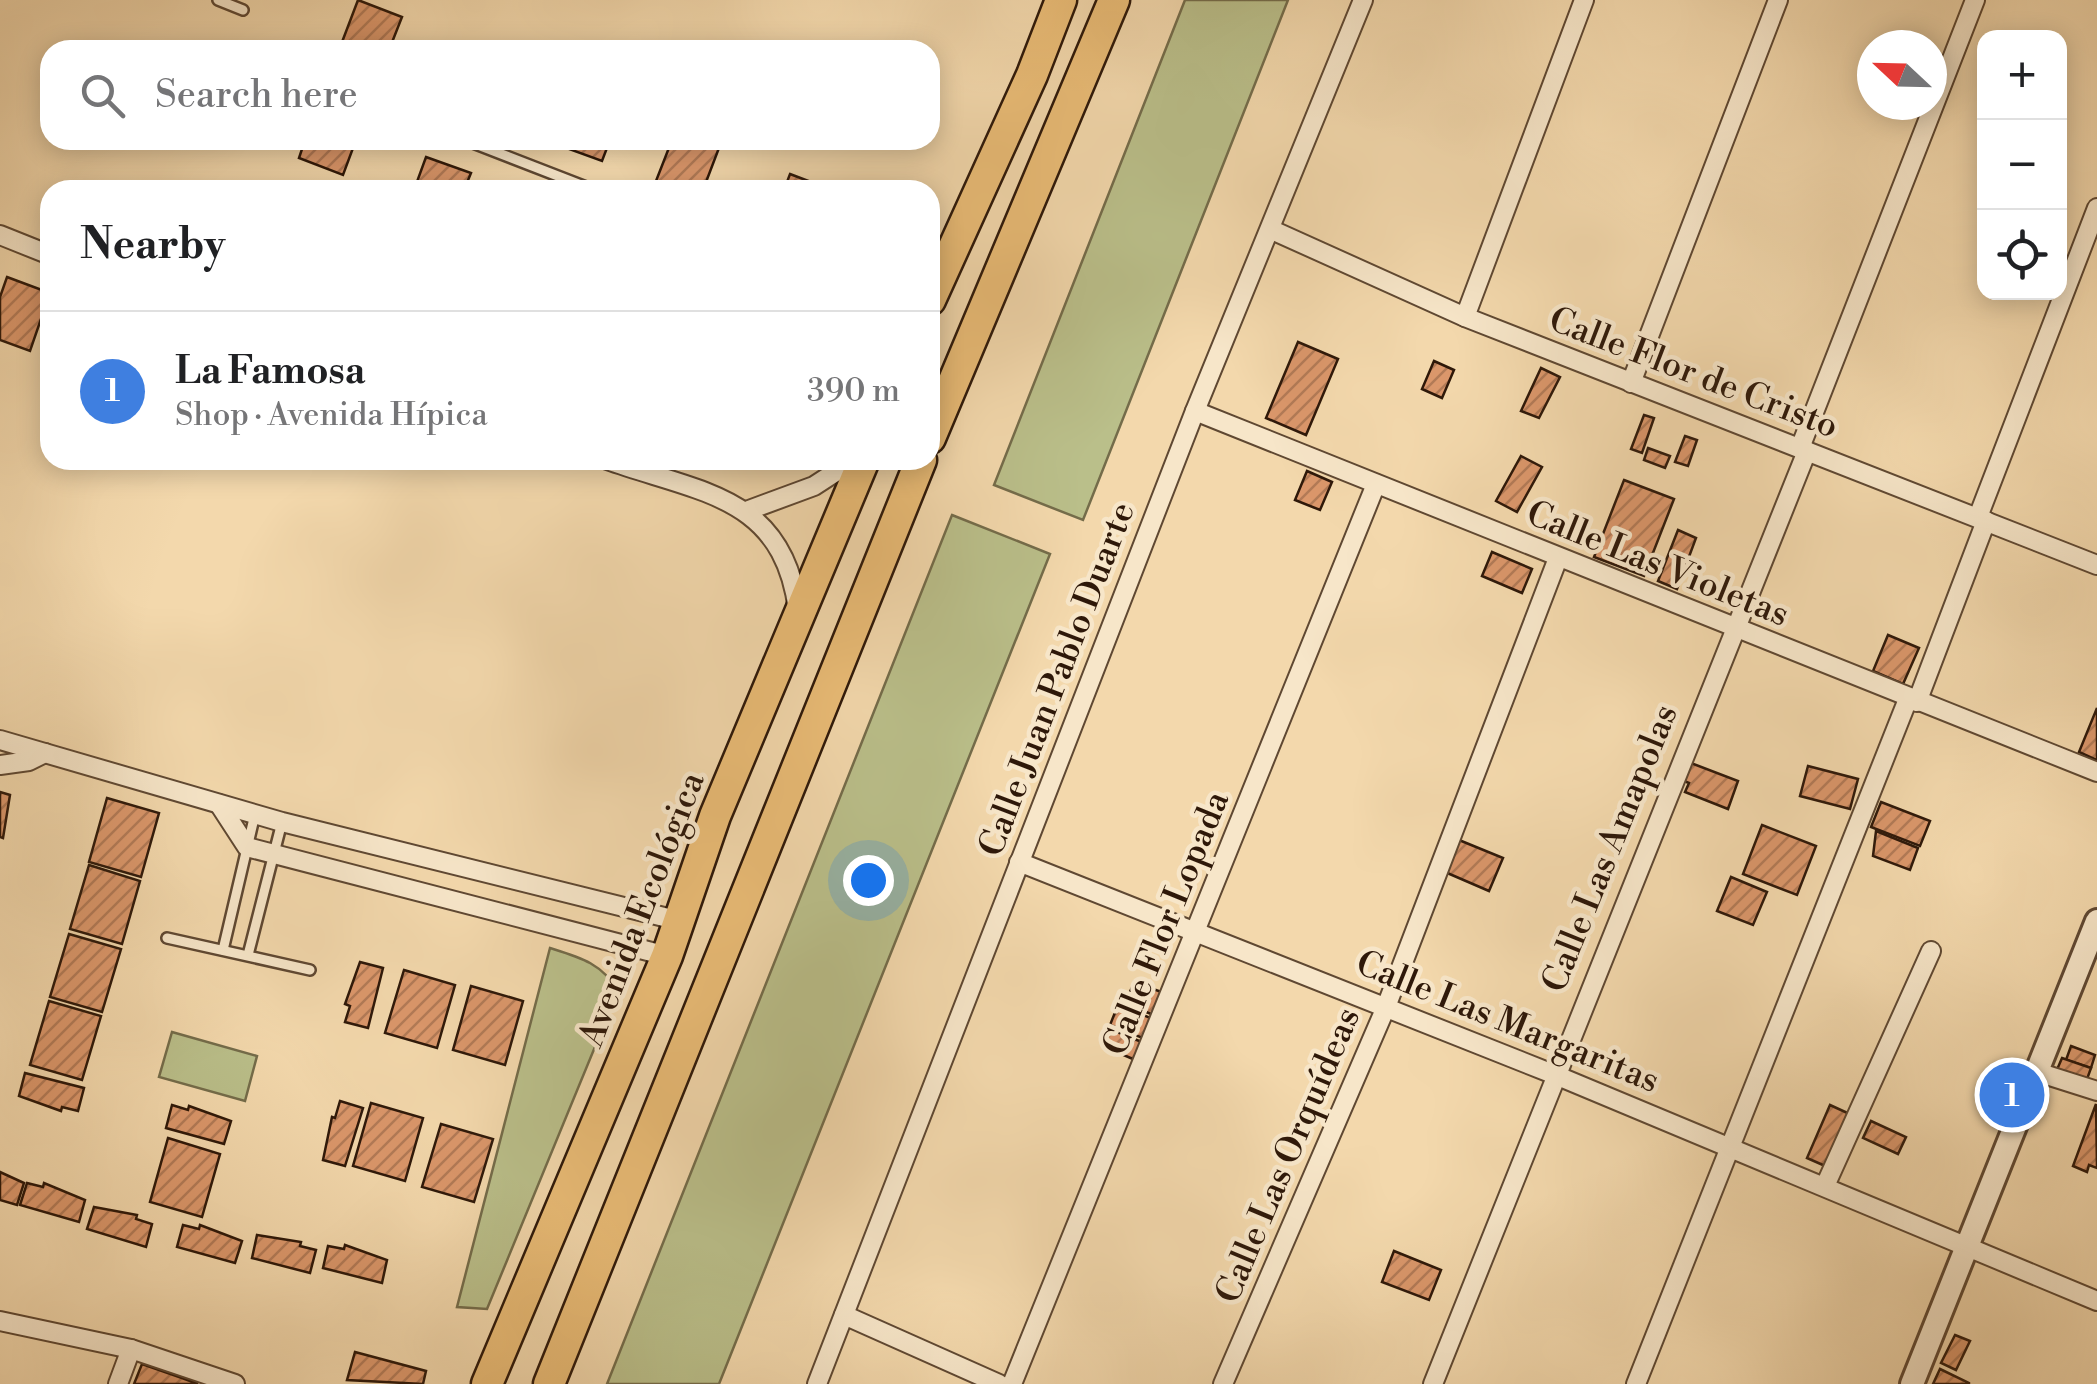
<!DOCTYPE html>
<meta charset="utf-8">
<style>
body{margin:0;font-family:"Libre Bodoni",serif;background:#f2f2f2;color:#202124}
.controls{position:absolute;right:30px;top:30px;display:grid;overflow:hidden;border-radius:20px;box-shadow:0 5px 25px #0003}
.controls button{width:90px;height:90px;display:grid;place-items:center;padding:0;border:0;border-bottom:2px solid #e0e0e0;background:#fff;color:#202124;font:50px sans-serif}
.compass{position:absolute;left:1857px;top:30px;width:90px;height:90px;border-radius:50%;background:#fff;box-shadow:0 5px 25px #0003;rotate:292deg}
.you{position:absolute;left:868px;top:880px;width:35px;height:35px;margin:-25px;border:8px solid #fff;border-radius:50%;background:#1a73e8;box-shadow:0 0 0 15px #1a73e833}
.badge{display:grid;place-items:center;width:65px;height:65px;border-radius:50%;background:#db2777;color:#fff;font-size:32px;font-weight:700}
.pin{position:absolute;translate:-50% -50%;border:5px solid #fff;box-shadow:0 2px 10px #0006}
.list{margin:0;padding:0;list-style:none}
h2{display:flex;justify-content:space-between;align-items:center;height:130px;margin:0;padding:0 40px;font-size:42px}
h2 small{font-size:32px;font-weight:400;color:#757577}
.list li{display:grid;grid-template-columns:65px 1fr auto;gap:30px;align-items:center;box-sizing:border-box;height:160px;padding:0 40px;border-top:2px solid #e0e0e0}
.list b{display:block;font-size:38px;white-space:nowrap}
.list p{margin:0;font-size:32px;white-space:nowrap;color:#757577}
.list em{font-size:32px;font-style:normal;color:#757577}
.icon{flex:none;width:55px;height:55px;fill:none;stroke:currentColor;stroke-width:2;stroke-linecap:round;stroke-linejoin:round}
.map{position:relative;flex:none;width:2097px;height:1384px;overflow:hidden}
.search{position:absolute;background:#fff;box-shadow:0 5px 25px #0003;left:40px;top:40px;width:900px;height:110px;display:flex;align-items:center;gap:25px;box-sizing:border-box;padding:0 35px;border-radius:30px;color:#757577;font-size:38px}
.panel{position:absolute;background:#fff;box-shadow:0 5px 25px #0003;left:40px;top:180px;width:900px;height:290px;border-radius:30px}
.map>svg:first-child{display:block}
.grass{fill:#babf8a;stroke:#746c4a;stroke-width:2.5}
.building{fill:url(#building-hatch);stroke:#2e1809;stroke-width:2.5}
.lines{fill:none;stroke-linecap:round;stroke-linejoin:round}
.service-casing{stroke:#5f4832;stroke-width:14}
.minor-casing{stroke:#5f4832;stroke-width:22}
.tertiary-casing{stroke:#5f4832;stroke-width:28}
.primary-casing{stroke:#2e1809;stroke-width:35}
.service{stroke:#f7e6c9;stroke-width:9}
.minor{stroke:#f7e6c9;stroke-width:18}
.tertiary{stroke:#f7e6c9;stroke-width:22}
.primary{stroke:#eabc76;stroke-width:30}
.labels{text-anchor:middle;stroke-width:9;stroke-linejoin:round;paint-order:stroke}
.street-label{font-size:35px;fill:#2e1809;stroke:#f7e6c9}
</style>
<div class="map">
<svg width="2097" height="1384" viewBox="0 0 2097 1384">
<defs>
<pattern id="building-hatch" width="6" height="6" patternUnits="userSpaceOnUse" patternTransform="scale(2.5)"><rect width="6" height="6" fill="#db976b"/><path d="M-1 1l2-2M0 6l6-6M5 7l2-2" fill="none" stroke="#b27a56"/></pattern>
</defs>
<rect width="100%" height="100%" fill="#f3d8ac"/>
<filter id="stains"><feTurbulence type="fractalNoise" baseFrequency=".002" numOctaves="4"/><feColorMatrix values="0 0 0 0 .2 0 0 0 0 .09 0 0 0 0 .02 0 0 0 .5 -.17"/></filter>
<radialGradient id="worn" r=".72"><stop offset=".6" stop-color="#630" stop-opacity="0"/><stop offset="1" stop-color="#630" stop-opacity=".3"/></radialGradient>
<g class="grass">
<path d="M 1185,0 L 1288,0 L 1083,520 L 994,485 Z"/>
<path d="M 952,515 L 1050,554 L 719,1384 L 607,1384 Z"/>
<path d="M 550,948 C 579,957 602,963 618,991 L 487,1309 L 457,1307 Z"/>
<path d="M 172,1032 L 257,1056 L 245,1101 L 159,1077 Z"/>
</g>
<g class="building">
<path d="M 358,0 L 402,17 L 389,50 L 339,50 Z"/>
<path d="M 305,140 L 356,140 L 343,175 L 299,158 Z"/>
<path d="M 559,140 L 610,140 L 602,161 L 558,145 Z"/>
<path d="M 672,140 L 722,140 L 703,190 L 681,190 L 656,181 Z"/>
<path d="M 426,157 L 471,173 L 464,190 L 414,190 Z"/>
<path d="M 790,174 L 832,190 L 784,190 Z"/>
<path d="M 7,277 L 50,293 L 30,351 L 0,340 L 0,297 Z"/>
<path d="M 1298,342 L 1338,359 L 1306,435 L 1266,418 Z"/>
<path d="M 1434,361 L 1454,370 L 1442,398 L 1422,389 Z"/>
<path d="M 1541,368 L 1560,377 L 1539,418 L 1521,411 Z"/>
<path d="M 1644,415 L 1654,418 L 1642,453 L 1631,449 Z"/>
<path d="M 1685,436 L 1697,440 L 1688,466 L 1675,462 Z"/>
<path d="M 1648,448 L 1670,456 L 1665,468 L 1644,460 Z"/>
<path d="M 1521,456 L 1542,467 L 1517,512 L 1496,501 Z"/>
<path d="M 1307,471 L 1332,482 L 1320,510 L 1295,500 Z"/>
<path d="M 1624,480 L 1674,499 L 1644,576 L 1594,557 Z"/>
<path d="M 1678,530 L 1696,538 L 1677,589 L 1658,581 Z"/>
<path d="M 1492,552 L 1532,569 L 1522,593 L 1482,576 Z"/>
<path d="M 1888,635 L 1919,648 L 1903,684 L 1873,671 Z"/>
<path d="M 2097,708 L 2097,760 L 2079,752 Z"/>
<path d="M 1691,763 L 1738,781 L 1728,809 L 1685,792 L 1689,783 L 1684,781 Z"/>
<path d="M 1808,766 L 1858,779 L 1850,809 L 1800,796 Z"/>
<path d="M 0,792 L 10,795 L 3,838 L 0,837 Z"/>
<path d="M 107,798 L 159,813 L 141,877 L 89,862 Z"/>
<path d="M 1881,802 L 1930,821 L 1920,846 L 1871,827 Z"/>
<path d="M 1762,825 L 1816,846 L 1797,895 L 1743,874 Z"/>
<path d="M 1876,831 L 1918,848 L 1910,870 L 1873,856 Z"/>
<path d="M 1459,840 L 1503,858 L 1489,891 L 1445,872 Z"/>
<path d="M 89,865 L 140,881 L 122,944 L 70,929 Z"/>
<path d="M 1731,877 L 1767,892 L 1753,925 L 1717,911 Z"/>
<path d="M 69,934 L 121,949 L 102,1012 L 50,997 Z"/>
<path d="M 360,962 L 383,968 L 368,1028 L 345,1022 L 350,1006 L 345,1004 Z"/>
<path d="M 404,970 L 455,985 L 437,1048 L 385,1033 Z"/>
<path d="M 1134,982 L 1167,994 L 1159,1017 L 1125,1004 Z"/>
<path d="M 471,986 L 523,1001 L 505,1065 L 453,1050 Z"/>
<path d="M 49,1001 L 101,1016 L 82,1080 L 30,1065 Z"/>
<path d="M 1118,1005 L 1158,1021 L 1150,1041 L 1110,1025 Z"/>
<path d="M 1110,1029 L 1149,1045 L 1142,1063 L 1103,1046 Z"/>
<path d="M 2071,1046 L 2095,1055 L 2091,1068 L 2066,1060 Z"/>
<path d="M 2062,1058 L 2091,1068 L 2086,1082 L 2056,1072 Z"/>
<path d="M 25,1073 L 84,1088 L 78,1111 L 62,1107 L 61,1111 L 19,1096 Z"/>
<path d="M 340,1101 L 363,1108 L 345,1166 L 323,1160 L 332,1117 L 335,1118 Z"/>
<path d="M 371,1103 L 423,1118 L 405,1181 L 353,1166 Z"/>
<path d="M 2096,1104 L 2097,1168 L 2089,1165 L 2087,1172 L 2073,1166 Z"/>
<path d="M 172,1105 L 188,1110 L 189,1106 L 231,1121 L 224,1144 L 166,1128 Z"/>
<path d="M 1830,1105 L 1854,1116 L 1832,1169 L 1807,1158 Z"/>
<path d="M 1871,1121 L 1906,1137 L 1898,1154 L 1863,1138 Z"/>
<path d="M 441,1124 L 493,1139 L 474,1202 L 422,1187 Z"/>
<path d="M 168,1138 L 220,1154 L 202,1217 L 150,1202 Z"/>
<path d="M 0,1172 L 24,1183 L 17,1205 L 0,1200 Z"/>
<path d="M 27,1183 L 43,1187 L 44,1183 L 85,1200 L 79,1222 L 20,1205 Z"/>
<path d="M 94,1207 L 137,1215 L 136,1219 L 152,1224 L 146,1247 L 87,1229 Z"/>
<path d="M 183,1225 L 199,1229 L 200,1225 L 242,1241 L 235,1263 L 177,1247 Z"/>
<path d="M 257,1235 L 301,1242 L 300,1246 L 316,1250 L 310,1273 L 252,1258 Z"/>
<path d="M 345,1245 L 387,1260 L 382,1283 L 323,1268 L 328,1246 L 344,1249 Z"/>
<path d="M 1394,1251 L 1441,1270 L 1429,1300 L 1382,1282 Z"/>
<path d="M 1955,1335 L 1970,1341 L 1956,1370 L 1941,1363 Z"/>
<path d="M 355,1352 L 426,1371 L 423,1384 L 347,1380 Z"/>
<path d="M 142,1364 L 182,1378 L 198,1384 L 134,1384 Z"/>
<path d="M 1940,1369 L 1969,1383 L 1969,1384 L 1933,1384 Z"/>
</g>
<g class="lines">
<defs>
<g id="service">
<path d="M 218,0 L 243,10"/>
<path d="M 465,140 L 594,190"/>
<path d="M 167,938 L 310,970"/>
<path d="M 223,950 L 255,814"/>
<path d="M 248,955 L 282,822"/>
</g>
<g id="minor">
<path d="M 1272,230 L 1465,317 L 2097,565"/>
<path d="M 0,235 L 50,255"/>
<path d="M 1465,317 L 1584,0"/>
<path d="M 1631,383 L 1778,0"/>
<path d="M 1195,411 L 2097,772"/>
<path d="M 1800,448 L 1975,0"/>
<path d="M 607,460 C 700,493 783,495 798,610"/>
<path d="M 749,510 L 814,486 L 854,460"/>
<path d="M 1978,517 L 2097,208"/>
<path d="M 1917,702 L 1986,521"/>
<path d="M 0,740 L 282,822 L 680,921"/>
<path d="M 0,765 L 29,761 L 45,753"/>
<path d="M 219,804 L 247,847 L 667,956"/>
<path d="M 1019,862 L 1553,1074 L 2097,1301"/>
<path d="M 2034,1071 L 2097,1091"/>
<path d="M 1825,1186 L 1931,951"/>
<path d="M 844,1315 L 999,1384"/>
<path d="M 0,1321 L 131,1349 L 235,1384"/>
<path d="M 118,1384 L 131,1349"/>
<path d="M 817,1384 L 1195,411 L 1363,0"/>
<path d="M 1012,1384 L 1376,484"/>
<path d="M 1223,1384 L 1386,1007 L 1558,558"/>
<path d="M 1433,1384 L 1807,451"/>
<path d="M 1636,1384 L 1908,699"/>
</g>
<path id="tertiary" d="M 1912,1384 L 2097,921"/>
<g id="primary">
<path d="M 930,300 L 1032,75 L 1061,0"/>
<path d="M 930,438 L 1114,0"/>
<path d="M 487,1384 L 667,956 L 715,816 L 864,460"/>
<path d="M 549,1384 L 921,460"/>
</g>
</defs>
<use href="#service" class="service-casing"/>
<use href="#minor" class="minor-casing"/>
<use href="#tertiary" class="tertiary-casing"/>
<use href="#primary" class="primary-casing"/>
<use href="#service" class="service"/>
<use href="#minor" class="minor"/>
<use href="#tertiary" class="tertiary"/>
<use href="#primary" class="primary"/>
</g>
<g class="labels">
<g class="street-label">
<text transform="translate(1694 372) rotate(21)" y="12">Calle Flor de Cristo</text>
<text transform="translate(1658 563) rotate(22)" y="12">Calle Las Violetas</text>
<text transform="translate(1056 679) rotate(-69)" y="12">Calle Juan Pablo Duarte</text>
<text transform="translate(1609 848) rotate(-68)" y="12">Calle Las Amapolas</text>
<text transform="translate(641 909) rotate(-69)" y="12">Avenida Ecológica</text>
<text transform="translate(1165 923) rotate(-68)" y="12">Calle Flor Lopada</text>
<text transform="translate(1508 1021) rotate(22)" y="12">Calle Las Margaritas</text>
<text transform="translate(1287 1155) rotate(-67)" y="12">Calle Las Orquídeas</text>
</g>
</g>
<rect width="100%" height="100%" filter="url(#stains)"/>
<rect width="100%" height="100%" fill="url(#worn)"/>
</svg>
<div class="controls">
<button>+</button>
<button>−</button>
<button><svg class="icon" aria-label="locate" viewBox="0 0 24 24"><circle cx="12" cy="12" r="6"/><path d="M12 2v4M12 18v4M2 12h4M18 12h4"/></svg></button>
</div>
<svg class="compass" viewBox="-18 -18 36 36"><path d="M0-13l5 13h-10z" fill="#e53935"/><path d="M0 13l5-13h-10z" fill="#757577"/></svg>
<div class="you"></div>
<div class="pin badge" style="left:2012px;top:1095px;background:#3f7fe0">1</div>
<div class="search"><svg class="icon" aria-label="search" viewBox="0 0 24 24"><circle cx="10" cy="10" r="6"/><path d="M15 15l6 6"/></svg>Search here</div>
<section class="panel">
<h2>Nearby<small></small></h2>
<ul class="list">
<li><span class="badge" style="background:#3f7fe0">1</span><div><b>La Famosa</b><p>Shop · Avenida Hípica</p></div><em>390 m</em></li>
</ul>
</section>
</div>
